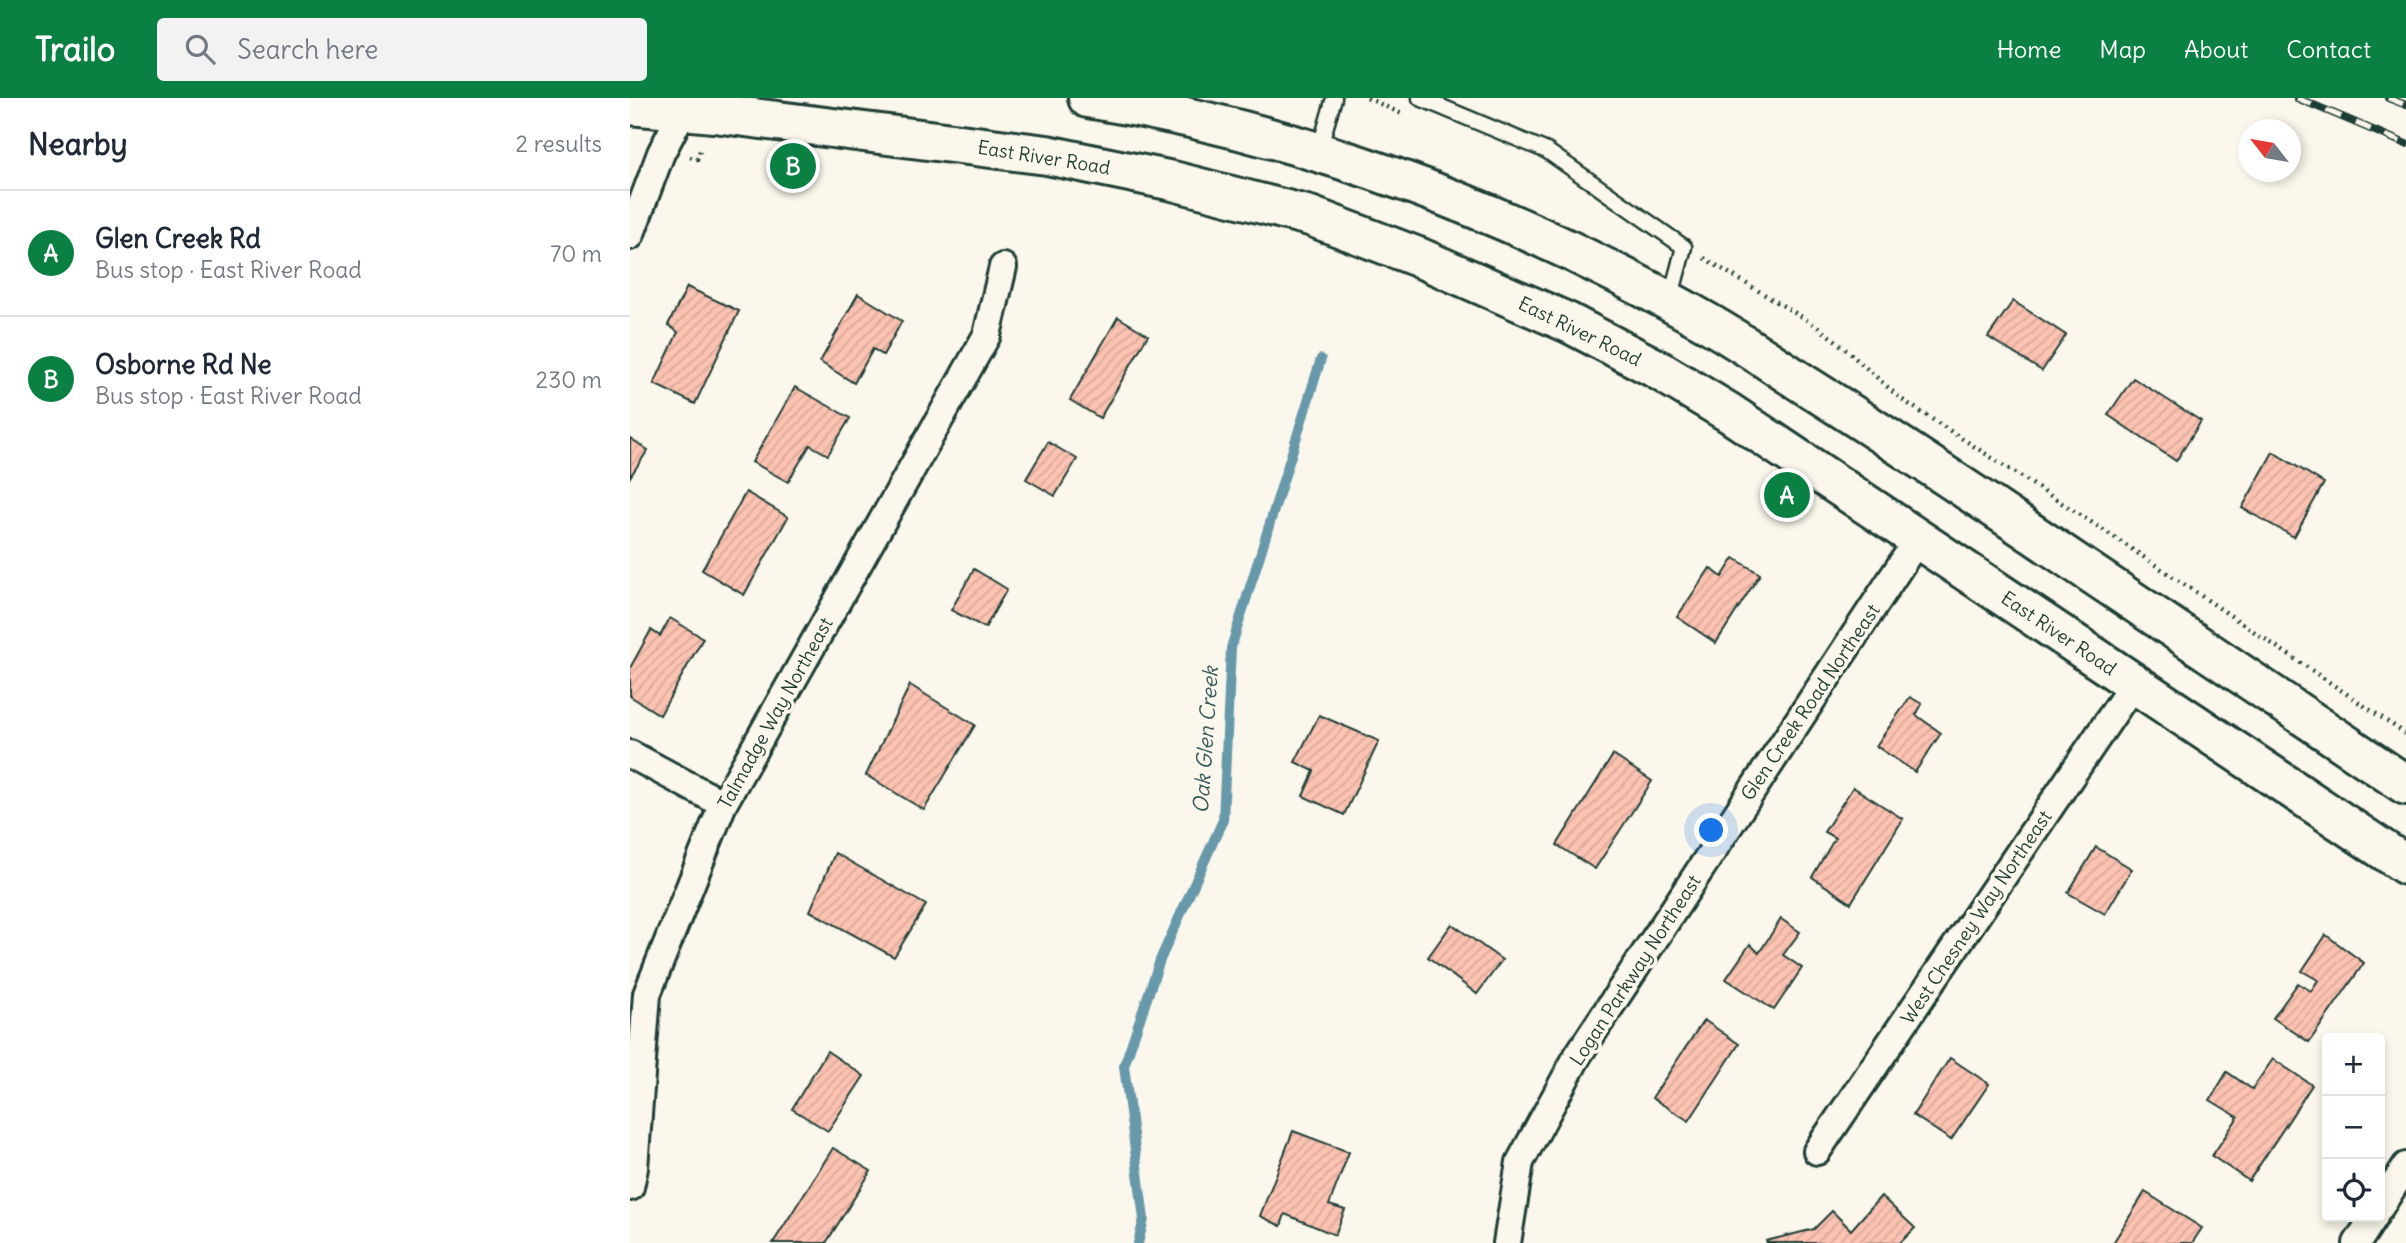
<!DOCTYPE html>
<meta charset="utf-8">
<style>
body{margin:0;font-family:Delius,sans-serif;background:#f2f2f3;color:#1f2937}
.controls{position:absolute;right:21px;bottom:21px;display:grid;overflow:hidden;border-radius:7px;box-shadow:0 4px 10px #0003}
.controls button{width:63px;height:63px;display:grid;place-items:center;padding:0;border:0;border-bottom:2px solid #e0e1e3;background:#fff;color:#1f2937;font:35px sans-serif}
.compass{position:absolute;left:1608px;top:21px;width:63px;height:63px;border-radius:50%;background:#fff;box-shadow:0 4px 10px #0003;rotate:301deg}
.you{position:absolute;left:1082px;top:733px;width:24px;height:24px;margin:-18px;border:5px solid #fff;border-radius:50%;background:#1a73e8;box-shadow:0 0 0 10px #1a73e833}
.badge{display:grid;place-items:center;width:46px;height:46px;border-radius:50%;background:#0b8043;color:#fff;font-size:23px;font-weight:700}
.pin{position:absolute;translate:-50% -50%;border:4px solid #fff;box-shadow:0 2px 7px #0006}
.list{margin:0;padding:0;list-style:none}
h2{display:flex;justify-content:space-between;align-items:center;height:91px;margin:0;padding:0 28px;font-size:30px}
h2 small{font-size:23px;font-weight:400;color:#747a83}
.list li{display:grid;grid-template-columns:46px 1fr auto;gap:21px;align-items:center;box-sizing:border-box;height:126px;padding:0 28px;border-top:2px solid #e0e1e3}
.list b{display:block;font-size:26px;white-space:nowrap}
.list p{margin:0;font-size:23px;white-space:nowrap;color:#747a83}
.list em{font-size:23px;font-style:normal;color:#747a83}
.icon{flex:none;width:38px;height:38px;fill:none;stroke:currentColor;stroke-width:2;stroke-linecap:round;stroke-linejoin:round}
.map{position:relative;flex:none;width:1776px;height:1145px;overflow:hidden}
header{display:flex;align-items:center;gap:42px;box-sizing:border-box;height:98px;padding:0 35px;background:#0b8043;color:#fff}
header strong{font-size:33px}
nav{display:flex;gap:38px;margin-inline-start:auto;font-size:24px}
.search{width:490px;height:63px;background:#f2f2f3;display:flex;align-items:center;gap:18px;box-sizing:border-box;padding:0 24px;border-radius:7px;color:#747a83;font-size:26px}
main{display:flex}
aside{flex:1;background:#fff}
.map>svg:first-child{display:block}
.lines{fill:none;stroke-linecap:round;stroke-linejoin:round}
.stream{stroke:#6799aa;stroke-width:10}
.building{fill:url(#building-hatch);stroke:#1f3d34;stroke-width:2}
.service-casing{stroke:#1f3d34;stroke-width:19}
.minor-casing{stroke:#1f3d34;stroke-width:32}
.secondary-casing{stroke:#1f3d34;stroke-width:44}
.path{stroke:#1f3d34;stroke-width:4.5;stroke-dasharray:2 5;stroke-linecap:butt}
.service{stroke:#fbf7ec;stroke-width:14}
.minor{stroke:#fbf7ec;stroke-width:26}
.secondary{stroke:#fbf7ec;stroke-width:38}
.rail-casing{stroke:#1f3d34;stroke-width:8}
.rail{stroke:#fbf7ec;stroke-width:5;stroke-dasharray:16;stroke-linecap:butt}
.labels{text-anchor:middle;stroke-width:7;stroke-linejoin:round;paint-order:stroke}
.street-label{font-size:19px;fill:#1f3d34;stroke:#fbf7ec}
.water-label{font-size:21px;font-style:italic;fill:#375c5b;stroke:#fbf7ec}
</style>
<header>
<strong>Trailo</strong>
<div class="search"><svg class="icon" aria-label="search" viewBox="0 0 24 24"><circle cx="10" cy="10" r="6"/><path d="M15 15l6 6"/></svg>Search here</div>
<nav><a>Home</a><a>Map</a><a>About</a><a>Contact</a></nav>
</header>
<main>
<aside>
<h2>Nearby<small>2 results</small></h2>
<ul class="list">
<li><span class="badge">A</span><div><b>Glen Creek Rd</b><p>Bus stop · East River Road</p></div><em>70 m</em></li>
<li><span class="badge">B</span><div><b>Osborne Rd Ne</b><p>Bus stop · East River Road</p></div><em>230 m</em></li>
</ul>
</aside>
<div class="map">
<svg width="1776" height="1145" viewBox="0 0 1776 1145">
<defs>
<pattern id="building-hatch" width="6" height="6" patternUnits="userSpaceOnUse" patternTransform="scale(1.75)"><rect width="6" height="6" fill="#fcc2b2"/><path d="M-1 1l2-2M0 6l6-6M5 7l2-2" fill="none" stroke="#d8a89a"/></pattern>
</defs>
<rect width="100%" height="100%" fill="#fbf7ec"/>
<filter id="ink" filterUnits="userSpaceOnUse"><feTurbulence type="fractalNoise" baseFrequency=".0143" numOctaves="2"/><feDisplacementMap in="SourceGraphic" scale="14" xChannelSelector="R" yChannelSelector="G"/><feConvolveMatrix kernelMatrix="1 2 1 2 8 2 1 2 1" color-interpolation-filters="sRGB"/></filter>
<g filter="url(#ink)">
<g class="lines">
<path class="stream" d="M 508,1145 L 514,1121 L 494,968 L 530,862 L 593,722 L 601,550 L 691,261"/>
</g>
<g class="building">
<path d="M 57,189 L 109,213 L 65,306 L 24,286 L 48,234 L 38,227 Z"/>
<path d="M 228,196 L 272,223 L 253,257 L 243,251 L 224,285 L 190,264 Z"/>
<path d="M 1383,203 L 1436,237 L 1412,273 L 1358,239 Z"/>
<path d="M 488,219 L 518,237 L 470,320 L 440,302 Z"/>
<path d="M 1503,280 L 1571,323 L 1546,363 L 1478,317 Z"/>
<path d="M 165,289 L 220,320 L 198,357 L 180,347 L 158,384 L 122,364 Z"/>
<path d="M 0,340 L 18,352 L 0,379 Z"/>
<path d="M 418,344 L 447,361 L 425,398 L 396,381 Z"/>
<path d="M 1643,354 L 1694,385 L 1664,439 L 1612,410 Z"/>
<path d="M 116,394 L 158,419 L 114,497 L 72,472 Z"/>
<path d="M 1104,460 L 1130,476 L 1086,545 L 1047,519 L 1080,470 L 1092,479 Z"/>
<path d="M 344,471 L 377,491 L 355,530 L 321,512 Z"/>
<path d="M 40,520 L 73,540 L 30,617 L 0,598 L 0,570 L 21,532 L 30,538 Z"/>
<path d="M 280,587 L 345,627 L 294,712 L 236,677 Z"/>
<path d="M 1280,599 L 1292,606 L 1286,617 L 1311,635 L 1285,674 L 1246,648 Z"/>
<path d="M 689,617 L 749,643 L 714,717 L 673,698 L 684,673 L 665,664 Z"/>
<path d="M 983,657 L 1022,683 L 965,771 L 927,747 Z"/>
<path d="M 1223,689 L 1273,721 L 1221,805 L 1182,779 L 1205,740 L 1194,734 Z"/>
<path d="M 1466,749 L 1502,771 L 1475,816 L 1438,795 Z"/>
<path d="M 205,755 L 296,807 L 264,859 L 180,813 Z"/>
<path d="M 1151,821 L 1170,834 L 1153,857 L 1172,870 L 1144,912 L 1096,881 L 1120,846 L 1129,855 Z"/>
<path d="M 822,826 L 872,862 L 847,896 L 798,859 Z"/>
<path d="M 1696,837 L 1734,865 L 1679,944 L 1643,920 L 1668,885 L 1681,893 L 1688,882 L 1672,873 Z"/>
<path d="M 1074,922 L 1109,946 L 1059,1023 L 1022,1000 Z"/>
<path d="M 197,953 L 234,978 L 198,1033 L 162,1011 Z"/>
<path d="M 1320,960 L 1359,986 L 1321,1042 L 1283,1017 Z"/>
<path d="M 1643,961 L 1682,987 L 1619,1083 L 1582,1058 L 1608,1019 L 1580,1002 L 1597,974 L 1622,991 Z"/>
<path d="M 663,1033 L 719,1054 L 699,1107 L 715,1112 L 705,1137 L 655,1116 L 651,1128 L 630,1118 Z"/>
<path d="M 203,1050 L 241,1073 L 196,1145 L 143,1145 Z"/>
<path d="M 1515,1094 L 1572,1130 L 1562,1145 L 1483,1145 Z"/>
<path d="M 1251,1098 L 1285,1130 L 1270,1145 L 1137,1145 L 1136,1143 L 1184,1131 L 1202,1113 L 1221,1132 Z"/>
</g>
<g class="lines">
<defs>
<g id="service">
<path d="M 790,0 L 917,53 L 1054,149 L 1040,202"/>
<path d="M 689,52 L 704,0"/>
</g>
<g id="minor">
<path d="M 0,138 L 31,55 L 54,11"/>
<path d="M 0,656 L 93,706"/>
<path d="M 1187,1053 L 1504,585"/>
<path d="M 0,1089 L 4,1070 L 17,896 L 93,706 L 357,237 L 373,169"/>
<path d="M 1750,1109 L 1776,1068"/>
<path d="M 877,1145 L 890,1064 L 948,957 L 1288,441"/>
<path d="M 1727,1145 L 1744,1119"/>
</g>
<g id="secondary">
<path d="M 458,0 C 677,36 886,115 1078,225 C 1113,245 1146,268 1180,290 C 1248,333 1315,377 1382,422 C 1513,510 1644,599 1776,687"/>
<path d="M 0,7 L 84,15 L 417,57 L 543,83 L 680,118 L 788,159 L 939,225 L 1025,270 L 1098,314 L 1776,767"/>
</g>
</defs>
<use href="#service" class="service-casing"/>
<use href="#minor" class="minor-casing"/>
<use href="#secondary" class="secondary-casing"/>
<g class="path">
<path d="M 737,0 L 772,16"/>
<path d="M 60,59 L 67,61 L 71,50"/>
<path d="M 1074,160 L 1180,224 L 1205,242 L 1271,301 L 1478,435 L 1776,636"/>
</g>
<use href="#service" class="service"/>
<use href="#minor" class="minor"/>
<use href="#secondary" class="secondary"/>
<defs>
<g id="rail">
<path d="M 1667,0 L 1776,46"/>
<path d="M 1758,0 L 1776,7"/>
</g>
</defs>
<use href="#rail" class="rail-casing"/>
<use href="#rail" class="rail"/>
</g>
</g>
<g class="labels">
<g class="street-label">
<text transform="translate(414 59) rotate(9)" y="7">East River Road</text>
<text transform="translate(950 233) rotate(26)" y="7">East River Road</text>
<text transform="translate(1429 535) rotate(34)" y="7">East River Road</text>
<text transform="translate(1180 604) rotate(-56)" y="7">Glen Creek Road Northeast</text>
<text transform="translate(145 615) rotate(-61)" y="7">Talmadge Way Northeast</text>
<text transform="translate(1346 819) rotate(-56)" y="7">West Chesney Way Northeast</text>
<text transform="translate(1005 872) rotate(-57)" y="7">Logan Parkway Northeast</text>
</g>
<g class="water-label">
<text transform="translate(576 642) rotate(-86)" y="7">Oak Glen Creek</text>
</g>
</g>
</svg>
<div class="controls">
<button>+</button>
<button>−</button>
<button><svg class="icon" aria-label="locate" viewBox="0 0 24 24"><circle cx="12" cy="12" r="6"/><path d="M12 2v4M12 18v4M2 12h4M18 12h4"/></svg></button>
</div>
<svg class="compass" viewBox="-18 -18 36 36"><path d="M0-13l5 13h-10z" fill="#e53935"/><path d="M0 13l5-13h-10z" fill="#747a83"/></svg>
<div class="you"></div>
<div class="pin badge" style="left:1157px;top:397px">A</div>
<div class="pin badge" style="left:163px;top:68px">B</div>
</div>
</main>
